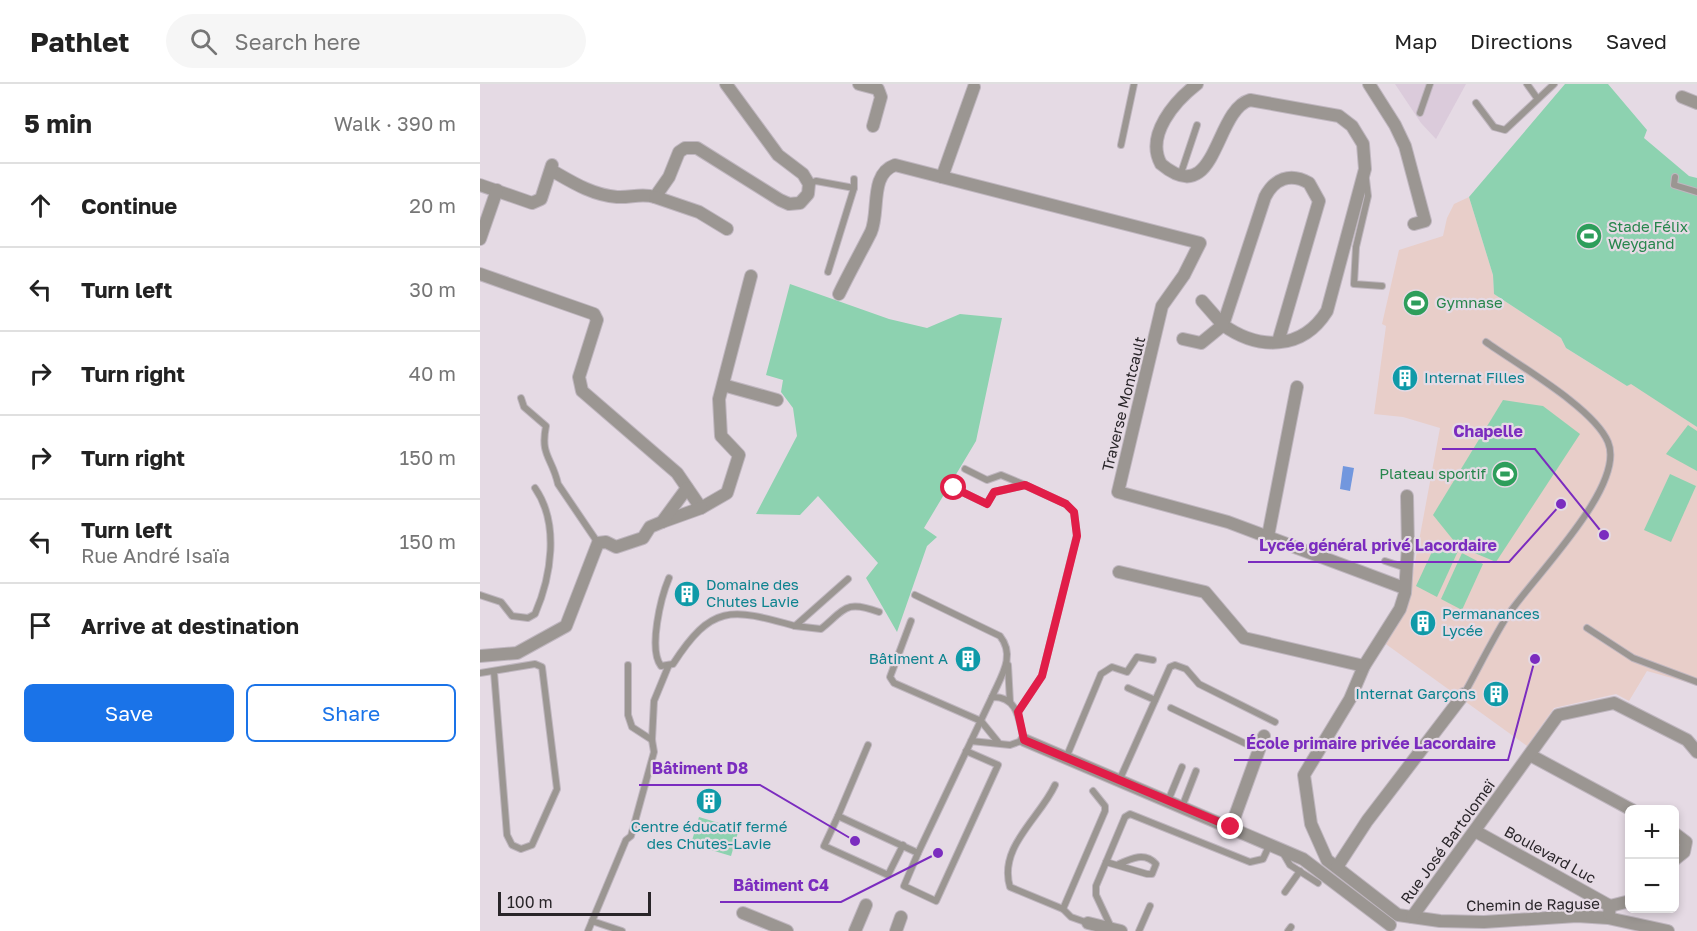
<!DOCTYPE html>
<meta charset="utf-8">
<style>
body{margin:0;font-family:"Golos Text",sans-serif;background:#f6f6f6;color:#222}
.controls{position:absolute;right:18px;bottom:18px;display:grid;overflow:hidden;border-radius:9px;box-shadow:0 3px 9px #0003}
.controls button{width:54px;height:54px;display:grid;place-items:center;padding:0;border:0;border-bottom:2px solid #e0e0e0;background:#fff;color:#222;font:30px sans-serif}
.scale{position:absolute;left:18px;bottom:15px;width:153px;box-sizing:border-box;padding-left:6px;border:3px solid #292529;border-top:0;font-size:16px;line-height:21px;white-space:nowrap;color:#292529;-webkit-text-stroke:4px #e5dae4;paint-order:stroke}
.stop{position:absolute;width:18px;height:18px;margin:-14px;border:4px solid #e11d48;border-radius:50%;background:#fff}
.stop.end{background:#e11d48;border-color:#fff;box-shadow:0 2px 6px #0008}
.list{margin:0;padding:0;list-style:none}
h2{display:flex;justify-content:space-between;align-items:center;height:78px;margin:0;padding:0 24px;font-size:26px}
h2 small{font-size:20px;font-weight:400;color:#767676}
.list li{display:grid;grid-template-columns:39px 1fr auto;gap:18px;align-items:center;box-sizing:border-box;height:84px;padding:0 24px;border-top:2px solid #e0e0e0}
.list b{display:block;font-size:22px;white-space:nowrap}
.list p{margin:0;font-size:20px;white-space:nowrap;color:#767676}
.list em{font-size:20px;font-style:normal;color:#767676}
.actions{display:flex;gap:12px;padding:18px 24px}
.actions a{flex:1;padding:14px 0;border:2px solid #1a73e8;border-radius:9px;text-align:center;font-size:21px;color:#1a73e8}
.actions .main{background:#1a73e8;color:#fff}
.icon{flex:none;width:33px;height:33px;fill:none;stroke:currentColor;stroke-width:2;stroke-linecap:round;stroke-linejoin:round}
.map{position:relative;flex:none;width:1217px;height:847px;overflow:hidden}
header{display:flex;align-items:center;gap:36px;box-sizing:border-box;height:84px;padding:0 30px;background:#fff;border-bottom:2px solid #e0e0e0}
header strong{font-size:28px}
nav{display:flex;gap:33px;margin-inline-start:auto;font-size:21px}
.search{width:420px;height:54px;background:#f6f6f6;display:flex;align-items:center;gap:15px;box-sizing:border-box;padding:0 21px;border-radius:33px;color:#767676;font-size:22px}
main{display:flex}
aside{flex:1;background:#fff}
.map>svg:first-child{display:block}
.built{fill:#dbcbdb}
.education{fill:#e8cec9}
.green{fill:#8dd2b0}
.water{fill:#7297de}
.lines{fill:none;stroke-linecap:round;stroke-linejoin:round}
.lane-casing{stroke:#bfb6bf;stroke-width:8}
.street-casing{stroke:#bfb6bf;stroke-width:14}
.lane{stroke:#9b9692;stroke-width:6}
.street{stroke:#9b9692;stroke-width:12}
.route{stroke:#e11d48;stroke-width:8}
.labels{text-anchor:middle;stroke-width:4.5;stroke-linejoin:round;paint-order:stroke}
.leisure-label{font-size:15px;fill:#27864d;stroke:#e5dae4;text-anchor:start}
.culture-label{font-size:15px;fill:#0d838f;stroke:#e5dae4;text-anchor:start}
.street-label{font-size:15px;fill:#292529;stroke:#e5dae4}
.leader{fill:none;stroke:#7b2cbf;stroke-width:2}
.callout-dot{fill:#7b2cbf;stroke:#e5dae4;stroke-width:2}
.callout-label{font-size:16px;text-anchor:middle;font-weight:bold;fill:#7b2cbf;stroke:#e5dae4;stroke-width:4.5;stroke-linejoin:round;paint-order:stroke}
</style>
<header>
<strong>Pathlet</strong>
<div class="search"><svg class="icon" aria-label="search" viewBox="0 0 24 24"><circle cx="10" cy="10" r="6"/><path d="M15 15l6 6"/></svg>Search here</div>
<nav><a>Map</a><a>Directions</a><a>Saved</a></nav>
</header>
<main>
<aside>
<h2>5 min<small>Walk · 390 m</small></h2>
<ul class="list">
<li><svg class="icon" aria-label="ahead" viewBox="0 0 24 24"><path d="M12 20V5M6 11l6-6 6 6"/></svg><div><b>Continue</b></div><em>20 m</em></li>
<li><svg class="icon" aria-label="left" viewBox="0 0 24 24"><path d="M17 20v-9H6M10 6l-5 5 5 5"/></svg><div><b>Turn left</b></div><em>30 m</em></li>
<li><svg class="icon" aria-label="right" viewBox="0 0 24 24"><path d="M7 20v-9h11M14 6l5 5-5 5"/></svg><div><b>Turn right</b></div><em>40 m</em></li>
<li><svg class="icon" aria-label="right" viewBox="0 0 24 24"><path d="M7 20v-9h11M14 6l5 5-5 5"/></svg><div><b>Turn right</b></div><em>150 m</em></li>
<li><svg class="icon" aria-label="left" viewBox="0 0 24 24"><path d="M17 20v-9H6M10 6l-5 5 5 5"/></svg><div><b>Turn left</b><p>Rue André Isaïa</p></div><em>150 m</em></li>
<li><svg class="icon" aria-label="arrive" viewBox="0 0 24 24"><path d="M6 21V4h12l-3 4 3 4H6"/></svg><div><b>Arrive at destination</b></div></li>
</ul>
<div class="actions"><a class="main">Save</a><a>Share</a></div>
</aside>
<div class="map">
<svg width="1217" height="847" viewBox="0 0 1217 847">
<rect width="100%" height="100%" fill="#e5dae4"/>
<path class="built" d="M 915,0 L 986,0 L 956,55 L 941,39 Z"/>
<path class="education" d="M 989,113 L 1013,191 L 1014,210 L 1081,254 L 1086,264 L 1147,302 L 1151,299 L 1217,343 L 1217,601 L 1167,587 L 1149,617 L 1136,610 L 1074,624 L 1047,662 L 986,618 L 988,614 L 979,608 L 975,610 L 903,558 L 931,500 L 960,344 L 923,333 L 894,330 L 906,242 L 902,240 L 919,166 L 963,152 L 967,134 L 974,120 Z"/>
<g class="green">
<path d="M 1085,0 L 1128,0 L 1167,46 L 1164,54 L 1209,92 L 1217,94 L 1217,343 L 1151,300 L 1147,302 L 1086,264 L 1081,254 L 1014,210 L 1013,191 L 989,113 Z"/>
<path d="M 310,200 L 409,235 L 447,244 L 480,230 L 522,234 L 496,357 L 444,444 L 457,453 L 447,462 L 417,548 L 386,494 L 398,479 L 338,412 L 320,431 L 276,430 L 317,352 L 313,324 L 301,308 L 303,296 L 286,291 Z"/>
<path d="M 1023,316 L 1063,322 L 1100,350 L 1016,478 L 978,462 L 953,431 Z"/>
<path d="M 1208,341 L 1217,347 L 1217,387 L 1186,370 Z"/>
<path d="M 1190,390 L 1216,402 L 1191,458 L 1164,446 Z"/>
<path d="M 957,457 L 978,467 L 957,513 L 936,502 Z"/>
<path d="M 982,469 L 1003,480 L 982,526 L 961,515 Z"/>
<path d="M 219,733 L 259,745 L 251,772 L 211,760 Z"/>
</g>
<path class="water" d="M 863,382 L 874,384 L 870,407 L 860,405 Z"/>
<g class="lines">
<defs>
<g id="lane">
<path d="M 1047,0 L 1057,14"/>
<path d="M 996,19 L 1014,43 L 1025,46 L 1074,0"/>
<path d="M 940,29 L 950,0"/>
<path d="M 641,61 L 654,0"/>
<path d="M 700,92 L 717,41"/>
<path d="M 1195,93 L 1194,101 L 1217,108"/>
<path d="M 886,95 L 888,112 L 876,163 L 874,200 L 902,202"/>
<path d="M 329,100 L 336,97 L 374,104"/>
<path d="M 348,188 L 374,104 L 374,95"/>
<path d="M 41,314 L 44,323 L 66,342 C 60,372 72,373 78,400 L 118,459"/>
<path d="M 485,385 L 507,396 L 521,391 L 545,401"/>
<path d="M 474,404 L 507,420 L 514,408 L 545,401 L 586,420 L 594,428 L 597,451 L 562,592 L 538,628"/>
<path d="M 905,477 L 926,484"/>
<path d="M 189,494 C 181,513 168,565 181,582 L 193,580 C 232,520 250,524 315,542 L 368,495"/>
<path d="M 0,511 L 21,518 L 32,532 L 48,534 L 55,530 C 71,493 80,440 55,404"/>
<path d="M 435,511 L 520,552 C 536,572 521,592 512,613"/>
<path d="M 431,537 L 410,593 L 414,599 L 501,637 L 518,658"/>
<path d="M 315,542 L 341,545 C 366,524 366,516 399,528"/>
<path d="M 1107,544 L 1153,574 L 1217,598"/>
<path d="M 148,581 L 148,631 L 152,643 L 172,656"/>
<path d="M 528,581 L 530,618"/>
<path d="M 0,589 L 55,580 L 62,583 L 77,705 L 52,761 L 41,765 L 32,761 L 27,751 L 14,588"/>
<path d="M 648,604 L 675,616"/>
<path d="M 984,610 C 998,585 1011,558 1026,534 C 1049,497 1147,403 1128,358 C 1114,324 1038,281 1006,258"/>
<path d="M 691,624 L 779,666"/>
<path d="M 388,661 L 358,732 L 438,769 C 463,717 487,665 512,613 C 538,612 539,636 544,656 L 530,661 L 491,657"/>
<path d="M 586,674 L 621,590 L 632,583 L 647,588 L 657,573 L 673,576"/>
<path d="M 639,697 L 690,583 L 695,581 L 706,585 L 719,600 L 795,638"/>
<path d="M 575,701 C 560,734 518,763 530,803 L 583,825 L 591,833 L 608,839"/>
<path d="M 688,717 L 702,683"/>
<path d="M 702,723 L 716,687"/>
<path d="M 358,732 L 344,762 L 408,791 L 423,761"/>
<path d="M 438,769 L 424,802 L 456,817 L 518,681 L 486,667"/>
<path d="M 803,769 L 810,781 L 838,799"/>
<path d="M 626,778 L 667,790 L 672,790 L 676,780 C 665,768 652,774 639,780"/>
<path d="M 805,808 L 820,787"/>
<path d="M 583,825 L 625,727 L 625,722 L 613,707"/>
<path d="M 112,837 L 142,847"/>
<path d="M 631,843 L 616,811 L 616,802 L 645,733 L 650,730 L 770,778 L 783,775 L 790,760"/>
<path d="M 108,847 L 146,756 L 151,752 L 174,668 L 172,656 L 174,617 L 188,583"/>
<path d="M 659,847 L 670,822"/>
<path d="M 808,847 L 811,843"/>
</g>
<g id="street">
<path d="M 379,0 L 398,5 L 401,13 L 393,42"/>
<path d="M 717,0 C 695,17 665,51 681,80 C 737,127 734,26 770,16 L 859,32 L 872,42 L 883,60 L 885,85 L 847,227 C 822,267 778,266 743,241 L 785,113 C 794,95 810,88 829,99 L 839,117 L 798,258"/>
<path d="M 889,0 L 915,41 L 925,62 L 945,137 L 934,140"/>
<path d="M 1202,13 L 1217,19"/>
<path d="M 71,86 C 92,98 112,111 137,113 C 150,114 161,109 175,113 L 189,93 L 199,68 L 205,64 L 217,64 L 300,116 L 309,120 L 320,119 L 328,110 L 329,100 L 323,90 L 298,71 L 246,0"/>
<path d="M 462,93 L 494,3"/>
<path d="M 0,101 L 52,119 L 61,115 L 72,81"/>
<path d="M 175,113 L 219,128 L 247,145"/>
<path d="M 0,155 L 17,106"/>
<path d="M 0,190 L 114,230 L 117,236 L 99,293 L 102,307 L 197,389 L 221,424 L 247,409 L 259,371 L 241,352 L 239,315 L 271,192"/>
<path d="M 359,210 C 369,189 381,168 391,148 C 400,128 389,90 415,81 L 720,159 L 704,191 L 682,222 L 638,408 L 748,438 L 924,504"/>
<path d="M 703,255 L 721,259 L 743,241 L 722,217"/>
<path d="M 243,301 L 297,316"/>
<path d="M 927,412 L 928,462 L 925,509 L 920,525 L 884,582 L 870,615 L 824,691 L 831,740 L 847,776 L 918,831 L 960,837 L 1004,838 L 1097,832 L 1128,834 L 1188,847"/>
<path d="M 182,438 L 221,424"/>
<path d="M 788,452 L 817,303"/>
<path d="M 639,488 L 725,508 L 764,554 L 884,582"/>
<path d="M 0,572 L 37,569 L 86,542 L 118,459 L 126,458 L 136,463 L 163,454 L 170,443 L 182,438 L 207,404"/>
<path d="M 544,656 L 823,775 L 910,841"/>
<path d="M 1050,671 L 1152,726"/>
<path d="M 751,743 L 784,652"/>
<path d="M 995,747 L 1130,822"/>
<path d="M 1194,749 L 1206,758 L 1204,768 L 1194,776"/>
<path d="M 857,783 L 887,737 L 984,610"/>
<path d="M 263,829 L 307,847"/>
<path d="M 1129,830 L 1130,822 L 1150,817"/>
<path d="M 932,833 L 1078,631 L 1134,619 L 1207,656 L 1217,668"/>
<path d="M 608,839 L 641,847"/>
<path d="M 375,847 L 386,821"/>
<path d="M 416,847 L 421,833"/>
</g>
</defs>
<use href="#lane" class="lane-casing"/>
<use href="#street" class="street-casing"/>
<use href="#lane" class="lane"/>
<use href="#street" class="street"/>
</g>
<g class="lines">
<path class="route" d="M 474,404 L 507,420 L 514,408 L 545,401 L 586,420 L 594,428 L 597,452 L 562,592 L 538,628 L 544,656 L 751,743"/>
</g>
<defs>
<symbol id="stadium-disc" viewBox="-11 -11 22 22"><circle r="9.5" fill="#2e9e5b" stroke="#e5dae4"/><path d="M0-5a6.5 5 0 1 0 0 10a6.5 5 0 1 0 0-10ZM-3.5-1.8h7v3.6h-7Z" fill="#fff"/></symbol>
<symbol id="building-disc" viewBox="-11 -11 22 22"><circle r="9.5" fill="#0f9aa8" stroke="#e5dae4"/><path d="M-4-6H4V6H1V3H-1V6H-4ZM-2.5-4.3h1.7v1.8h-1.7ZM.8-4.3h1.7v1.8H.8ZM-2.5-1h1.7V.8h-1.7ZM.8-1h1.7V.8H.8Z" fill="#fff"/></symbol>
</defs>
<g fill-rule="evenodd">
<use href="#stadium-disc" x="1094" y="137" width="30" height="30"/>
<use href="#stadium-disc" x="921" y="204" width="30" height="30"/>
<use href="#building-disc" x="910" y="279" width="30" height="30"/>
<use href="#stadium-disc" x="1010" y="375" width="30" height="30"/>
<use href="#building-disc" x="192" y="495" width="30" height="30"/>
<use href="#building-disc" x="928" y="524" width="30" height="30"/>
<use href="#building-disc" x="473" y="560" width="30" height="30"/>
<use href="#building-disc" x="1001" y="595" width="30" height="30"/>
<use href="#building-disc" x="214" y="702" width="30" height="30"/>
</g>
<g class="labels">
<g class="leisure-label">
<text x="1128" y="148">Stade Félix<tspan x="1128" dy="17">Weygand</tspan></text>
<text x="956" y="224">Gymnase</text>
<text x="1006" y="395" text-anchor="end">Plateau sportif</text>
</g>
<g class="culture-label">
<text x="944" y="299">Internat Filles</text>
<text x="226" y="506">Domaine des<tspan x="226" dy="17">Chutes Lavie</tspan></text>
<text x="962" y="535">Permanances<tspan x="962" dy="17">Lycée</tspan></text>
<text x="468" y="580" text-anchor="end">Bâtiment A</text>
<text x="996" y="615" text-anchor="end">Internat Garçons</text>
<text x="229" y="748" text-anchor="middle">Centre éducatif fermé<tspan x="229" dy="17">des Chutes-Lavie</tspan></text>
</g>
<g class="street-label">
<text transform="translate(644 320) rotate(-76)" y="5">Traverse Montcault</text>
<text transform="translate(968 758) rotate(-54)" y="5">Rue José Bartolomeï</text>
<text transform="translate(1070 771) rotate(29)" y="5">Boulevard Luc</text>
<text transform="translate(1053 821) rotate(-1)" y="5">Chemin de Raguse</text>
</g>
</g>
<path class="leader" d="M1124 451L1055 365H962M1081 420L1029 478H768M1055 575L1028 676H754M375 757L280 701H159M458 769L361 818H240"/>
<g class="callout-dot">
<circle cx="1124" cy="451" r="6"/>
<circle cx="1081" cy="420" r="6"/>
<circle cx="1055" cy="575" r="6"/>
<circle cx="375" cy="757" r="6"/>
<circle cx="458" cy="769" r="6"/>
</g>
<g class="callout-label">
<text x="1008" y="353">Chapelle</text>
<text x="898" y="467">Lycée général privé Lacordaire</text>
<text x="891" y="665">École primaire privée Lacordaire</text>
<text x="220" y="690">Bâtiment D8</text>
<text x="301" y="807">Bâtiment C4</text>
</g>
</svg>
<div class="controls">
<button>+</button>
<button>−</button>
</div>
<div class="scale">100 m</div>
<div class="stop" style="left:474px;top:404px"></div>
<div class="stop end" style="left:751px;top:743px"></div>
</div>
</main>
